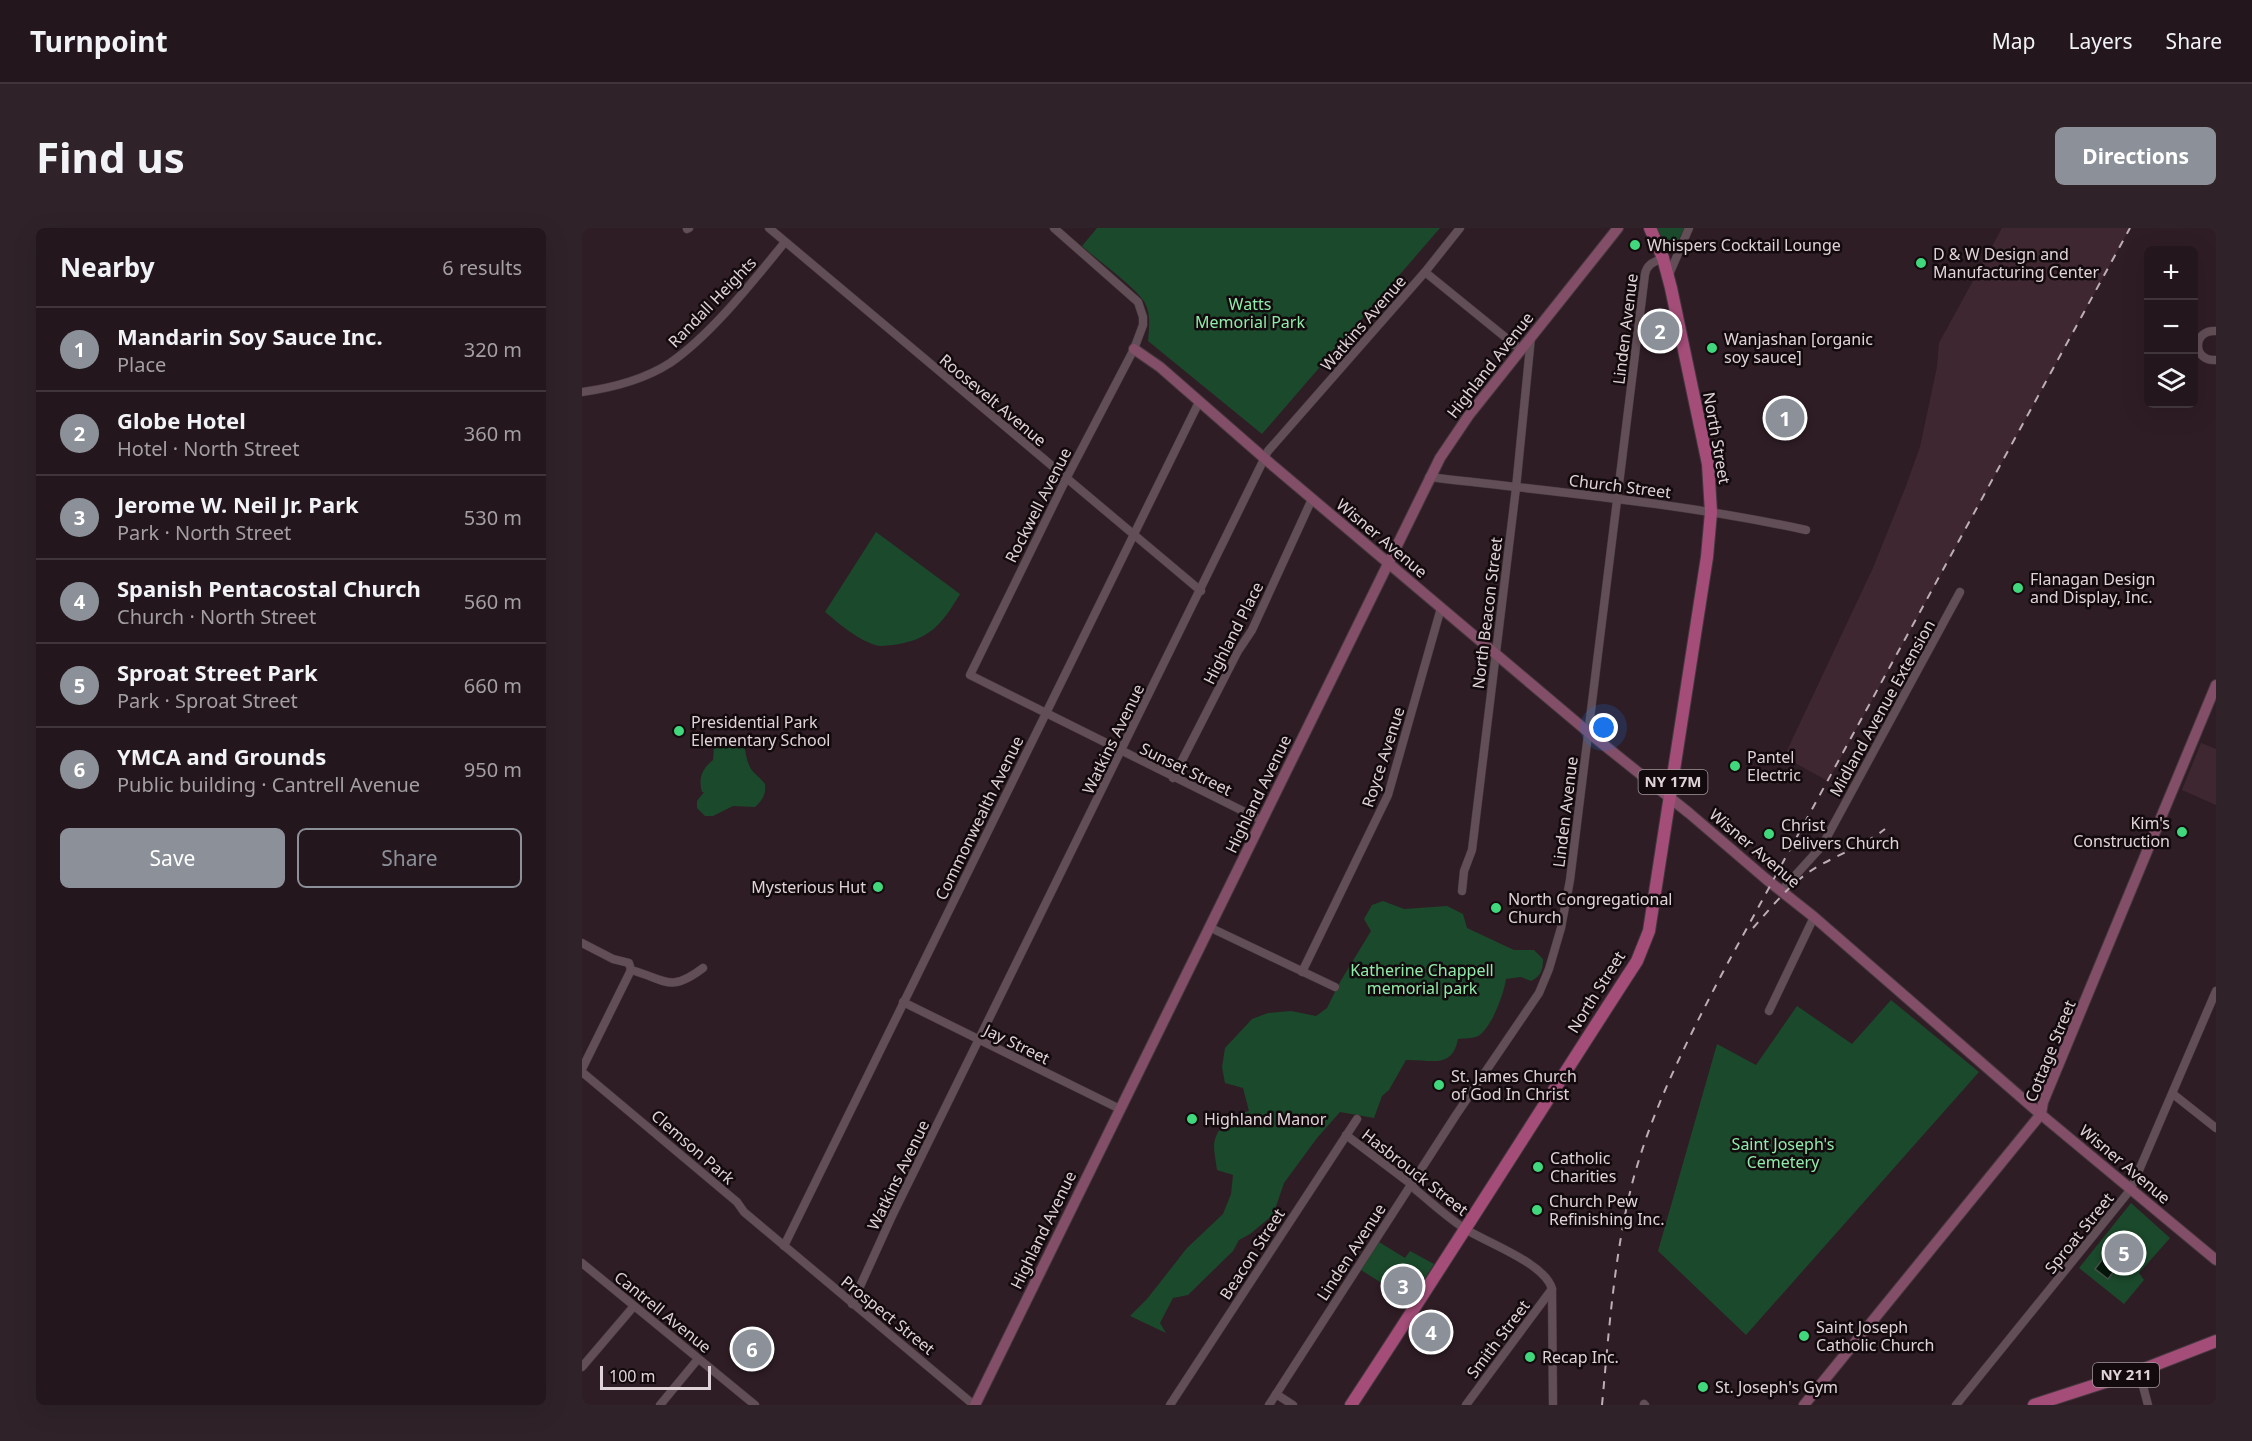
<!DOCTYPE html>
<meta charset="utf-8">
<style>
body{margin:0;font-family:"Noto Sans",sans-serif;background:#2f2329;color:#f1f3f6}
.controls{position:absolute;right:18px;top:18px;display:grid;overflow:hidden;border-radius:9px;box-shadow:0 6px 24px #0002}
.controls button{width:54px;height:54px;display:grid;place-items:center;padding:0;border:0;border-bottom:2px solid #40353b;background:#23161c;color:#f1f3f6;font:30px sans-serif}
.scale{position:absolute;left:18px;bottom:15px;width:111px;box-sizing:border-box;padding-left:6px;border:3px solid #e0d3d8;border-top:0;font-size:16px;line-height:21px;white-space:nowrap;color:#e0d3d8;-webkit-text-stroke:4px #120a0d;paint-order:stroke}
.you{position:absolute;left:1022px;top:500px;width:21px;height:21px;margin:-15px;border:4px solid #fff;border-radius:50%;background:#1a73e8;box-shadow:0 0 0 9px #1a73e833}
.badge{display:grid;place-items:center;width:39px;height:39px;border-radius:50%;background:#8c9099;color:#fff;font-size:20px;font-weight:700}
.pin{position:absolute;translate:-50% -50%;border:3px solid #fff;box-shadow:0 2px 6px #0006}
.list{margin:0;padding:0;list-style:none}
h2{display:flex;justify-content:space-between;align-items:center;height:78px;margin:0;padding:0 24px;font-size:26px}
h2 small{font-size:20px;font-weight:400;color:#a39fa3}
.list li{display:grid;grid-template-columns:39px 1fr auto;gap:18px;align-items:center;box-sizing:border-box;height:84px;padding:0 24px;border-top:2px solid #40353b}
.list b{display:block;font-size:22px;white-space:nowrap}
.list p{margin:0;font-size:20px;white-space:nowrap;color:#a39fa3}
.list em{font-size:20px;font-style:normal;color:#a39fa3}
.actions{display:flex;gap:12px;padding:18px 24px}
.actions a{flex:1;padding:14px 0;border:2px solid #8c9099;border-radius:9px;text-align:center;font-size:21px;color:#8c9099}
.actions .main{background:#8c9099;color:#fff}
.icon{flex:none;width:33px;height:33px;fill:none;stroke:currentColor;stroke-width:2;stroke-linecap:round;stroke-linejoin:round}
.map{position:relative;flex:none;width:1634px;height:1177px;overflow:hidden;border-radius:9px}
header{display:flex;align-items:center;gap:36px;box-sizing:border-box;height:84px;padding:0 30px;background:#23161c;border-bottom:2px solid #40353b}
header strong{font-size:28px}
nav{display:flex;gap:33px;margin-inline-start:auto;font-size:21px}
.intro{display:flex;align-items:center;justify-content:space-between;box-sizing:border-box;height:144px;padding:0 36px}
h1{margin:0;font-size:42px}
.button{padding:15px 27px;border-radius:9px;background:#8c9099;color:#fff;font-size:21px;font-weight:700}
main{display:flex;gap:36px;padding:0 36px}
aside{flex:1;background:#23161c;border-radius:9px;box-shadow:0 6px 24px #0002}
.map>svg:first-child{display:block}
.built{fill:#3f2732}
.green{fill:#1b492b}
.water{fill:#05180b;stroke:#475048;stroke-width:1.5}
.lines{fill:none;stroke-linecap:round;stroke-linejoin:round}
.street-casing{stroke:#46383e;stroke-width:9}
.secondary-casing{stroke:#46383e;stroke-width:12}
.primary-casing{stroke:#46383e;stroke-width:14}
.street{stroke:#624e56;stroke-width:8}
.secondary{stroke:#834e68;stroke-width:10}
.primary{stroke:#a44d79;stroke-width:12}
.rail{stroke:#bcaeb4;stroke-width:2;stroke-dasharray:8 8;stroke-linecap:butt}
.poi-dot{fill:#41d77c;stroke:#120a0d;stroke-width:2}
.labels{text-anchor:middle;stroke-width:5;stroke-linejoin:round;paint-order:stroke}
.shield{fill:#120a0d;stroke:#a2979b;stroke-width:1.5}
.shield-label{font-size:15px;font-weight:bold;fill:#e0d3d8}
.poi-label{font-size:16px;fill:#e0d3d8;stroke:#120a0d;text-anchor:start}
.street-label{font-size:16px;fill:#e0d3d8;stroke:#120a0d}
.park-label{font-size:16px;fill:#8feba9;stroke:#120a0d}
</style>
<header>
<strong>Turnpoint</strong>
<nav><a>Map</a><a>Layers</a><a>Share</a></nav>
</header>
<div class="intro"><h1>Find us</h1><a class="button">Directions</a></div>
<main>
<aside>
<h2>Nearby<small>6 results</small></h2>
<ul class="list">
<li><span class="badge">1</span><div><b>Mandarin Soy Sauce Inc.</b><p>Place</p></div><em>320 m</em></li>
<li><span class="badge">2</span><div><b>Globe Hotel</b><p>Hotel · North Street</p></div><em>360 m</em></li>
<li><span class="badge">3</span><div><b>Jerome W. Neil Jr. Park</b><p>Park · North Street</p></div><em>530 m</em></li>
<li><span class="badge">4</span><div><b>Spanish Pentacostal Church</b><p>Church · North Street</p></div><em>560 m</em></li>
<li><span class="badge">5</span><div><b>Sproat Street Park</b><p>Park · Sproat Street</p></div><em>660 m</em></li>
<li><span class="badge">6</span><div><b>YMCA and Grounds</b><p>Public building · Cantrell Avenue</p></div><em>950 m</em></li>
</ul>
<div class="actions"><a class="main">Save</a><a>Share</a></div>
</aside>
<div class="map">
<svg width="1634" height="1177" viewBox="0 0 1634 1177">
<rect width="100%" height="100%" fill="#2f1d25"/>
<g class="built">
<path d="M 1420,0 L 1548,0 L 1246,553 L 1202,529 L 1291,340 L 1324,258 L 1338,219 L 1355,139 L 1357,115 Z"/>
<path d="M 1619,515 L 1634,521 L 1634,577 L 1600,562 Z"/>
</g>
<g class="green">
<path d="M 515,0 L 858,0 L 680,206 L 566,113 C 567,101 569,86 563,75 C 556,61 514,31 500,18 Z"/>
<path d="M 1075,0 L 1102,0 L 1091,25 L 1088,25 Z"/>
<path d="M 294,304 L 378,366 C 360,396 348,412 311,417 C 305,417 299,419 293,417 C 274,411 258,396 243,384 Z"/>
<path d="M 142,509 C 168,509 160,520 167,537 C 170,545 178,549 183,556 C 184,566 181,572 173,579 L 151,578 L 131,588 L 123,588 L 115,580 L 115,573 L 122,564 L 120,564 C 116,550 120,541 131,532 L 132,519 Z"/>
<path d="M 801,673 L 822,681 L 865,678 L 881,686 L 885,700 L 932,722 L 952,722 L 961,731 C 961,742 959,748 949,753 L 939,749 L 924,751 C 922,766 909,801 896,808 C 890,811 882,810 876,811 C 870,842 848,831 824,832 L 807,862 L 800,868 L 792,890 L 758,884 L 735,910 L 702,955 L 691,987 L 668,1006 L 657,1012 L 651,1023 L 606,1067 L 591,1070 L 578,1095 L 584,1105 L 548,1088 L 565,1071 L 605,1020 L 641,986 L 649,966 L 651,947 L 635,942 C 634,934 632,925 632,918 C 633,899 651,887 667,883 L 661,860 L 643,855 L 640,839 L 643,820 L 670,791 L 686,785 L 709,783 L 734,788 L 745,780 L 758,754 L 789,703 L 782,691 L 790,677 Z"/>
<path d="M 1309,772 L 1397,844 L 1164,1107 L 1076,1023 L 1135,816 L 1174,837 L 1215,778 L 1270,816 Z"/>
<path d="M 1549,975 L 1588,1010 L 1557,1045 L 1562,1052 L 1542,1076 L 1497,1040 Z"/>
<path d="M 797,1014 L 823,1030 L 828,1023 L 852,1036 L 828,1073 L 779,1042 Z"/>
</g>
<path class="water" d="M 1529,1020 L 1541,1031 L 1526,1051 L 1513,1041 Z"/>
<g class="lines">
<defs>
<g id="street">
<path d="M 187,0 L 619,363"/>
<path d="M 472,0 L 556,74 L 561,89 L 561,97 L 552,121 L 484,251 L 388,447 L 679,592"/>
<path d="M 105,1 L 107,0"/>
<path d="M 843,44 L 939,122"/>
<path d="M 1086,49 L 1107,0"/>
<path d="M 1634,103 C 1610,101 1610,134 1634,132"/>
<path d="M 0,164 C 29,160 63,151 88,135 C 130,106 171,53 203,14"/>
<path d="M 847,249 C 973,264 1100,275 1224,302"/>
<path d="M 591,550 L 656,423 L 670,402 L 730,271"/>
<path d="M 1200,662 L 1240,618 L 1378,364"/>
<path d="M 880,663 L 882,643 L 890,622 L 934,260 L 949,109"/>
<path d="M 627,699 L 753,759"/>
<path d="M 0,715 L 31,731 L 47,735 L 49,742"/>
<path d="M 49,742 C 85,752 88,765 121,740"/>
<path d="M 720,744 L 806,567 L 859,380"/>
<path d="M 321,774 L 538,881"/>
<path d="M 1187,783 L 1232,689"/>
<path d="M 0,841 L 49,742"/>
<path d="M 0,844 L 155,974 L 162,984 L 392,1177"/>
<path d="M 1591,866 L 1634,900"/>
<path d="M 764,907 L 829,956 L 834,962 C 850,975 867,991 885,1002 C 906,1015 964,1036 970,1061 L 971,1177"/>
<path d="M 202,1018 L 617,174"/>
<path d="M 0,1035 L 173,1177"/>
<path d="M 270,1076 L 310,988 L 686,223 L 843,44 L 878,0"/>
<path d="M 0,1139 L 52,1078"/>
<path d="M 1557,1143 L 1566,1177"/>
<path d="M 694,1166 L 711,1177"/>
<path d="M 1062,1176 L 1063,1177"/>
<path d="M 78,1177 L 116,1131"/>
<path d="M 588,1177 L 775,891"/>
<path d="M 687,1177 L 874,887 L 957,765 L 967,741 L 979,700 L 988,652 L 1063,46 C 1065,36 1072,34 1081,30"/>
<path d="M 884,1177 L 970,1061"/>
<path d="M 1374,1177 L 1549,961 L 1634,763"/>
</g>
<g id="secondary">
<path d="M 552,121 L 578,139 L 689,236 L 1012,509 L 1107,585 L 1184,651 L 1232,689 L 1456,884 L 1634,1032"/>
<path d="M 393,1177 L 858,230 L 887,187 L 1036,0"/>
<path d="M 1222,1177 L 1459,886 L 1461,874 L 1634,457"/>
</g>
<g id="primary">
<path d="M 769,1177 C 866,1030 959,881 1055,733 L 1067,703 L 1125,329 L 1129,284 L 1126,236 L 1089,60 L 1081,30 L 1068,0"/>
<path d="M 1452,1177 L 1557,1143 L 1634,1113"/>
</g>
</defs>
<use href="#street" class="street-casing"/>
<use href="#secondary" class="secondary-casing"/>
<use href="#primary" class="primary-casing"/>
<use href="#street" class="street"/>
<use href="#secondary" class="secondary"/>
<use href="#primary" class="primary"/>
<g class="rail">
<path d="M 1171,700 C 1188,681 1205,659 1227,644 C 1251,628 1280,619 1303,601"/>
<path d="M 1020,1177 C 1027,1103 1032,1028 1050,956 C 1070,880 1106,811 1142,742 L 1548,0"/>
</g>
</g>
<g class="poi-dot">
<circle cx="1053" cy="17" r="6"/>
<circle cx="1339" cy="35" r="6"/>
<circle cx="1130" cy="120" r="6"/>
<circle cx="1436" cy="360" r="6"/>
<circle cx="97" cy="503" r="6"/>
<circle cx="1153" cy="538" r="6"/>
<circle cx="1600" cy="604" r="6"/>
<circle cx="1187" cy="606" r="6"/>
<circle cx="296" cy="659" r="6"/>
<circle cx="914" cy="680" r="6"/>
<circle cx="857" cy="857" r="6"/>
<circle cx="610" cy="891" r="6"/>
<circle cx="956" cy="939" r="6"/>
<circle cx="955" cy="982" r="6"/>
<circle cx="1222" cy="1108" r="6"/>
<circle cx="948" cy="1129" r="6"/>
<circle cx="1121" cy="1159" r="6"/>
</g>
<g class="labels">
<g class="shield">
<rect x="1056.5" y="542" width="69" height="24" rx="4.5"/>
<rect x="1511" y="1135" width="66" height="24" rx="4.5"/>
</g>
<g class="shield-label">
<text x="1091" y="559">NY 17M</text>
<text x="1544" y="1152">NY 211</text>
</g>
<g class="poi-label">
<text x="1065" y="23">Whispers Cocktail Lounge</text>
<text x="1351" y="32">D &amp; W Design and<tspan x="1351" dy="18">Manufacturing Center</tspan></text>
<text x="1142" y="117">Wanjashan [organic<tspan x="1142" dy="18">soy sauce]</tspan></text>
<text x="1448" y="357">Flanagan Design<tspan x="1448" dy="18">and Display, Inc.</tspan></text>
<text x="109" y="500">Presidential Park<tspan x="109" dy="18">Elementary School</tspan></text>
<text x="1165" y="535">Pantel<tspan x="1165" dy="18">Electric</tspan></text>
<text x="1588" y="601" text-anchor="end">Kim's<tspan x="1588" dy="18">Construction</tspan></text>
<text x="1199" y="603">Christ<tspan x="1199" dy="18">Delivers Church</tspan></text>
<text x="284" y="665" text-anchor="end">Mysterious Hut</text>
<text x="926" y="677">North Congregational<tspan x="926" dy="18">Church</tspan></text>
<text x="869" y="854">St. James Church<tspan x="869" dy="18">of God In Christ</tspan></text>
<text x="622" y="897">Highland Manor</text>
<text x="968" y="936">Catholic<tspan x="968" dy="18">Charities</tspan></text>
<text x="967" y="979">Church Pew<tspan x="967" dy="18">Refinishing Inc.</tspan></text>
<text x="1234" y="1105">Saint Joseph<tspan x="1234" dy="18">Catholic Church</tspan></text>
<text x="960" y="1135">Recap Inc.</text>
<text x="1133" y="1165">St. Joseph's Gym</text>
</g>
<g class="street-label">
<text transform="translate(130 74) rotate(-46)" y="6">Randall Heights</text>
<text transform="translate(781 95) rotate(-49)" y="6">Watkins Avenue</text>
<text transform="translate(1043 101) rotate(-83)" y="6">Linden Avenue</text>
<text transform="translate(908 137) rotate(-52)" y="6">Highland Avenue</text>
<text transform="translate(411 172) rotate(40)" y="6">Roosevelt Avenue</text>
<text transform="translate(1135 210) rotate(80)" y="6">North Street</text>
<text transform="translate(1038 258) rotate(7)" y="6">Church Street</text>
<text transform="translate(456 277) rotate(-63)" y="6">Rockwell Avenue</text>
<text transform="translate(800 310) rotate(40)" y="6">Wisner Avenue</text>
<text transform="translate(905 385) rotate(-83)" y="6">North Beacon Street</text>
<text transform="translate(651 405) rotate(-63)" y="6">Highland Place</text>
<text transform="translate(1300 480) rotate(-61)" y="6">Midland Avenue Extension</text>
<text transform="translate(531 511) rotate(-64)" y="6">Watkins Avenue</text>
<text transform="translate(801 529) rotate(-72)" y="6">Royce Avenue</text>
<text transform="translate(604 541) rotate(26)" y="6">Sunset Street</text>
<text transform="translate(676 566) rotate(-64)" y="6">Highland Avenue</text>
<text transform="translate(983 584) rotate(-83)" y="6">Linden Avenue</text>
<text transform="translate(397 590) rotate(-64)" y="6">Commonwealth Avenue</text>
<text transform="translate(1173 620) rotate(40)" y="6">Wisner Avenue</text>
<text transform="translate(1014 764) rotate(-58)" y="6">North Street</text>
<text transform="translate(435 816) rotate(26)" y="6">Jay Street</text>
<text transform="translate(1468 823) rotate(-68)" y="6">Cottage Street</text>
<text transform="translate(111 919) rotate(41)" y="6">Clemson Park</text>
<text transform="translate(1543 936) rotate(40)" y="6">Wisner Avenue</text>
<text transform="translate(833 944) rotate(38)" y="6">Hasbrouck Street</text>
<text transform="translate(316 947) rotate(-64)" y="6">Watkins Avenue</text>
<text transform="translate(461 1002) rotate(-64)" y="6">Highland Avenue</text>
<text transform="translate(1497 1005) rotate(-51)" y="6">Sproat Street</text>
<text transform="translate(769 1024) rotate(-57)" y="6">Linden Avenue</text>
<text transform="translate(670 1026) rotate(-57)" y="6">Beacon Street</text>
<text transform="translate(81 1084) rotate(39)" y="6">Cantrell Avenue</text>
<text transform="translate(306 1087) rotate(39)" y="6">Prospect Street</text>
<text transform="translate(916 1111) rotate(-53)" y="6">Smith Street</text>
</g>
<g class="park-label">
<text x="668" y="82">Watts<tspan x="668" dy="18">Memorial Park</tspan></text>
<text x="840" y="748">Katherine Chappell<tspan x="840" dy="18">memorial park</tspan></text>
<text x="1201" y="922">Saint Joseph's<tspan x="1201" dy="18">Cemetery</tspan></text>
</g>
</g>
</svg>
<div class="controls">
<button>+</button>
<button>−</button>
<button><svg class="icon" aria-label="layers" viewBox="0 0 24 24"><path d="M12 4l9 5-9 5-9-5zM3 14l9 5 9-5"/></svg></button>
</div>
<div class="scale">100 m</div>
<div class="you"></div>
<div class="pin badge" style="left:1203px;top:190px">1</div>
<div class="pin badge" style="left:1078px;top:103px">2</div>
<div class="pin badge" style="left:821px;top:1058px">3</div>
<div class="pin badge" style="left:849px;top:1104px">4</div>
<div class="pin badge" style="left:1542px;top:1025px">5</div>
<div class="pin badge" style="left:170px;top:1121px">6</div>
</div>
</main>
